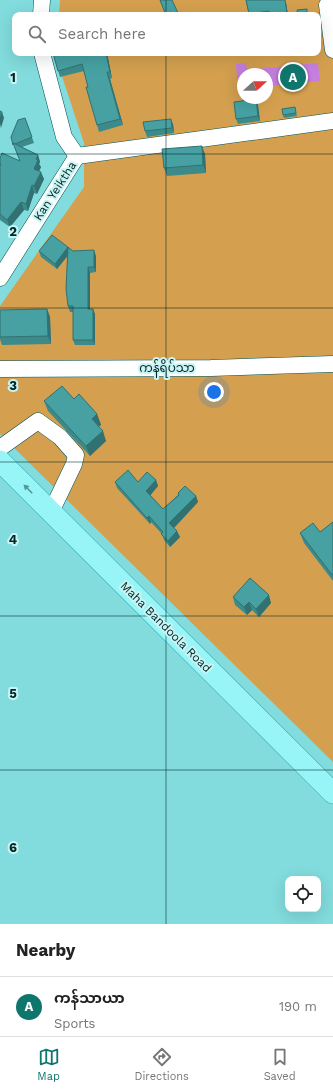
<!DOCTYPE html>
<meta charset="utf-8">
<style>
body{margin:0;font-family:"Work Sans","Noto Sans Myanmar",sans-serif;background:#f2f2f2;color:#222}
.controls{position:absolute;right:12px;bottom:12px;display:grid;overflow:hidden;border-radius:8px;box-shadow:0 4px 16px #0002}
.controls button{width:36px;height:36px;display:grid;place-items:center;padding:0;border:0;border-bottom:1px solid #e0e0e0;background:#fff;color:#222;font:20px sans-serif}
.compass{position:absolute;left:237px;top:68px;width:36px;height:36px;border-radius:50%;background:#fff;box-shadow:0 4px 16px #0002;rotate:69deg}
.you{position:absolute;left:214px;top:392px;width:14px;height:14px;margin:-10px;border:3px solid #fff;border-radius:50%;background:#1a73e8;box-shadow:0 0 0 6px #1a73e833}
.badge{display:grid;place-items:center;width:26px;height:26px;border-radius:50%;background:#0f766e;color:#fff;font-size:13px;font-weight:700}
.pin{position:absolute;translate:-50% -50%;border:2px solid #fff;box-shadow:0 1px 4px #0006}
.list{margin:0;padding:0;list-style:none}
h2{display:flex;justify-content:space-between;align-items:center;height:52px;margin:0;padding:0 16px;font-size:17px}
h2 small{font-size:13px;font-weight:400;color:#767676}
.list li{display:grid;grid-template-columns:26px 1fr auto;gap:12px;align-items:center;box-sizing:border-box;height:60px;padding:0 16px;border-top:1px solid #e0e0e0}
.list b{display:block;font-size:15px;white-space:nowrap}
.list p{margin:0;font-size:13px;white-space:nowrap;color:#767676}
.list em{font-size:13px;font-style:normal;color:#767676}
.icon{flex:none;width:22px;height:22px;fill:none;stroke:currentColor;stroke-width:2;stroke-linecap:round;stroke-linejoin:round}
.map{position:relative;flex:none;width:333px;height:924px;overflow:hidden}
.search{position:absolute;background:#fff;box-shadow:0 4px 16px #0002;left:12px;right:12px;top:12px;height:44px;display:flex;align-items:center;gap:10px;box-sizing:border-box;padding:0 14px;border-radius:8px;color:#767676;font-size:15px}
.sheet{height:112px;background:#fff}
nav{display:flex;justify-content:space-around;align-items:center;box-sizing:border-box;height:56px;border-top:1px solid #e0e0e0;background:#fff;font-size:11px;color:#767676}
nav a{display:grid;justify-items:center;gap:2px}
nav .on{color:#0f766e}
.map>svg:first-child{display:block}
.green{fill:#d4a04f;fill-rule:evenodd}
.water{fill:#c67fe0}
.lines{fill:none;stroke-linecap:round;stroke-linejoin:round}
.minor-casing{stroke:#005253;stroke-width:17}
.major-casing{stroke:#35a9aa;stroke-width:22}
.minor{stroke:#fff;stroke-width:16}
.major{stroke:#97f5f7;stroke-width:21}
.wall{fill:#3d8a8b}
.shaded-wall{fill:#327171}
.building{fill:#47a1a2;stroke:#327171}
.oneway{fill:#539899}
.grid{fill:none;stroke:#002727;stroke-width:1;stroke-opacity:0.55}
.labels{text-anchor:middle;stroke-width:4;stroke-linejoin:round;paint-order:stroke}
.street-label{font-size:12px;fill:#002727;stroke:#caf3f3}
.grid-label{font-size:13px;text-anchor:middle;font-weight:bold;fill:#002727;stroke:#caf3f3;stroke-width:4;stroke-linejoin:round;paint-order:stroke}
</style>
<div class="map">
<svg width="333" height="924" viewBox="0 0 333 924">
<rect width="100%" height="100%" fill="#82dbdc"/>
<path class="green" d="M 60,0 L 333,0 L 333,762 L 0,434 L 0,306 L 84,187 L 84,143 L 57,61 L 57,53 L 318,53 L 318,15 L 59,15 ZM 243,74 L 267,74 L 267,98 L 243,98 Z"/>
<path class="water" d="M 246,63 L 247,70 L 318,63 L 320,81 L 267,86 L 267,74 L 243,74 L 243,89 L 238,89 L 236,64 Z"/>
<g class="lines">
<defs>
<g id="minor">
<path d="M 327,5 L 333,50"/>
<path d="M 41,15 L 42,0"/>
<path d="M 77,156 L 333,121"/>
<path d="M 0,278 L 77,156 L 64,137 L 42,53"/>
<path d="M 0,369 L 211,368 L 333,364"/>
<path d="M 0,448 L 38,421 L 60,437 L 76,455 L 74,464 L 51,512"/>
</g>
<path id="major" d="M 0,461 L 333,793"/>
</defs>
<use href="#minor" class="minor-casing"/>
<use href="#major" class="major-casing"/>
<use href="#minor" class="minor"/>
<use href="#major" class="major"/>
</g>
<g class="wall">
<path d="M 246,0 L 286,3 L 288,15 L 249,15 Z"/>
<path d="M 53,53 L 107,53 L 112,78 L 110,79 L 123,125 L 99,132 L 97,125 L 88,87 L 84,71 L 60,77 Z"/>
<path d="M 258,105 L 260,121 L 238,124 L 236,119 Z"/>
<path d="M 295,107 L 297,116 L 284,118 L 283,115 Z"/>
<path d="M 25,118 L 34,143 L 22,147 L 38,155 L 40,162 L 39,164 L 41,167 L 39,171 L 44,179 L 37,194 L 34,193 L 28,211 L 24,210 L 10,227 L 0,220 L 0,158 L 20,161 L 11,137 Z"/>
<path d="M 173,124 L 174,133 L 147,137 L 145,131 Z"/>
<path d="M 205,154 L 206,173 L 167,176 L 164,168 Z"/>
<path d="M 39,251 L 73,251 L 96,256 L 96,272 L 90,273 L 90,309 L 95,314 L 95,345 L 75,345 L 73,340 L 73,312 L 70,312 L 68,306 L 67,256 L 57,269 L 41,257 Z"/>
<path d="M 47,309 L 50,317 L 51,344 L 2,345 L 0,339 L 0,310 Z"/>
<path d="M 74,399 L 97,414 L 101,425 L 98,427 L 106,441 L 90,456 L 48,411 L 44,401 Z"/>
<path d="M 156,480 L 158,486 L 150,495 L 163,509 L 178,495 L 178,493 L 196,496 L 198,502 L 174,528 L 180,537 L 170,547 L 164,540 L 162,534 L 151,522 L 150,524 L 117,488 L 115,482 L 138,482 Z"/>
<path d="M 333,522 L 333,581 L 304,543 L 300,533 L 320,532 Z"/>
<path d="M 233,597 L 271,603 L 259,617 L 252,610 L 247,615 L 235,605 Z"/>
</g>
<g class="shaded-wall">
<path d="M 285,0 L 286,3 L 288,15 L 287,13 Z"/>
<path d="M 106,53 L 107,53 L 112,78 L 110,72 Z"/>
<path d="M 107,72 L 110,79 L 123,125 L 120,119 Z"/>
<path d="M 256,99 L 258,105 L 260,121 L 258,116 Z"/>
<path d="M 2,112 L 4,118 L 1,128 L 0,124 L 0,119 Z"/>
<path d="M 171,119 L 173,124 L 174,133 L 172,128 Z"/>
<path d="M 202,146 L 205,154 L 206,173 L 203,165 Z"/>
<path d="M 38,155 L 40,162 L 39,164 L 41,167 L 37,176 L 34,169 L 36,159 Z"/>
<path d="M 41,172 L 44,179 L 37,194 L 34,186 Z"/>
<path d="M 32,185 L 34,193 L 28,211 L 26,204 Z"/>
<path d="M 21,202 L 24,210 L 10,227 L 7,220 Z"/>
<path d="M 68,247 L 70,253 L 57,269 L 55,264 Z"/>
<path d="M 94,250 L 96,256 L 96,272 L 94,267 Z"/>
<path d="M 88,267 L 90,273 L 90,314 L 88,309 Z"/>
<path d="M 47,309 L 50,317 L 51,344 L 48,336 Z"/>
<path d="M 93,309 L 95,314 L 95,345 L 93,340 Z"/>
<path d="M 97,414 L 101,425 L 95,429 L 92,419 Z"/>
<path d="M 103,431 L 106,441 L 90,456 L 86,446 Z"/>
<path d="M 156,480 L 158,486 L 149,497 L 146,491 Z"/>
<path d="M 196,496 L 198,502 L 172,530 L 169,523 Z"/>
<path d="M 149,516 L 151,522 L 150,524 L 147,518 Z"/>
<path d="M 177,531 L 180,537 L 170,547 L 168,541 Z"/>
<path d="M 269,595 L 271,603 L 259,617 L 256,609 Z"/>
<path d="M 249,602 L 252,610 L 247,615 L 244,607 Z"/>
</g>
<g class="building">
<path d="M 160,0 L 172,0 L 179,15 L 160,15 L 165,13 Z"/>
<path d="M 246,0 L 285,0 L 287,13 L 275,15 L 269,15 L 269,11 L 249,14 Z"/>
<path d="M 307,9 L 307,15 L 298,15 L 297,10 Z"/>
<path d="M 230,13 L 241,13 L 241,15 L 217,15 Z"/>
<path d="M 53,53 L 106,53 L 110,72 L 107,72 L 120,119 L 97,125 L 86,87 L 88,87 L 82,64 L 58,71 Z"/>
<path d="M 256,99 L 258,116 L 236,119 L 234,102 Z"/>
<path d="M 295,107 L 296,113 L 283,115 L 282,109 Z"/>
<path d="M 0,111 L 2,112 L 0,119 Z"/>
<path d="M 25,118 L 32,137 L 15,144 L 13,143 L 13,145 L 11,137 L 18,120 Z"/>
<path d="M 171,119 L 172,128 L 145,131 L 143,122 Z"/>
<path d="M 13,143 L 38,155 L 36,159 L 38,160 L 34,169 L 41,172 L 34,186 L 32,185 L 26,204 L 21,202 L 7,220 L 0,214 L 0,166 L 1,164 L 0,164 L 0,158 L 2,153 L 20,161 Z"/>
<path d="M 202,146 L 203,165 L 164,168 L 162,149 Z"/>
<path d="M 52,235 L 73,251 L 94,250 L 94,267 L 88,267 L 88,309 L 93,309 L 93,340 L 73,340 L 73,306 L 68,306 L 66,289 L 68,247 L 55,264 L 39,251 Z"/>
<path d="M 47,309 L 48,336 L 0,337 L 0,310 Z"/>
<path d="M 62,386 L 74,399 L 79,394 L 97,414 L 92,419 L 103,431 L 86,446 L 44,401 Z"/>
<path d="M 128,470 L 138,482 L 147,472 L 156,480 L 146,491 L 163,509 L 179,495 L 178,493 L 185,486 L 196,496 L 169,523 L 177,531 L 168,541 L 161,534 L 163,532 L 149,516 L 147,518 L 115,482 Z"/>
<path d="M 333,522 L 333,576 L 300,533 L 313,523 L 320,532 Z"/>
<path d="M 250,578 L 269,595 L 256,609 L 249,602 L 244,607 L 233,597 Z"/>
</g>
<defs><path id="oneway-solid" d="M-6-.8H1V-3.2L6.5 0L1 3.2V.8H-6Z"/></defs>
<use class="oneway" href="#oneway-solid" transform="translate(28 489) rotate(-135)"/>
<path class="grid" d="M 166,0 L 166,15M 166,53 L 166,924M 0,154 L 333,154M 0,308 L 333,308M 0,462 L 333,462M 0,616 L 333,616M 0,770 L 333,770"/>
<g class="labels">
<g class="street-label">
<text transform="translate(55 191) rotate(-57)" y="4">Kan Yeiktha</text>
<text x="167" y="372">ကန်ရိပ်သာ</text>
<text transform="translate(166 627) rotate(45)" y="4">Maha Bandoola Road</text>
</g>
</g>
<g class="grid-label">
<text x="13" y="82">1</text>
<text x="13" y="236">2</text>
<text x="13" y="390">3</text>
<text x="13" y="544">4</text>
<text x="13" y="698">5</text>
<text x="13" y="852">6</text>
</g>
</svg>
<div class="controls">
<button><svg class="icon" aria-label="locate" viewBox="0 0 24 24"><circle cx="12" cy="12" r="6"/><path d="M12 2v4M12 18v4M2 12h4M18 12h4"/></svg></button>
</div>
<svg class="compass" viewBox="-18 -18 36 36"><path d="M0-13l5 13h-10z" fill="#e53935"/><path d="M0 13l5-13h-10z" fill="#767676"/></svg>
<div class="you"></div>
<div class="pin badge" style="left:293px;top:77px">A</div>
<div class="search"><svg class="icon" aria-label="search" viewBox="0 0 24 24"><circle cx="10" cy="10" r="6"/><path d="M15 15l6 6"/></svg>Search here</div>
</div>
<section class="sheet">
<h2>Nearby<small></small></h2>
<ul class="list">
<li><span class="badge">A</span><div><b>ကန်သာယာ</b><p>Sports</p></div><em>190 m</em></li>
</ul>
</section>
<nav>
<a class="on"><svg class="icon" aria-label="map" viewBox="0 0 24 24"><path d="M3 6l6-2 6 2 6-2v14l-6 2-6-2-6 2zM9 4v14M15 6v14"/></svg>Map</a>
<a><svg class="icon" aria-label="directions" viewBox="0 0 24 24"><path d="M12 3l9 9-9 9-9-9zM9 14v-3h6M13 9l2 2-2 2"/></svg>Directions</a>
<a><svg class="icon" aria-label="saved" viewBox="0 0 24 24"><path d="M7 4h10v16l-5-4-5 4z"/></svg>Saved</a>
</nav>
